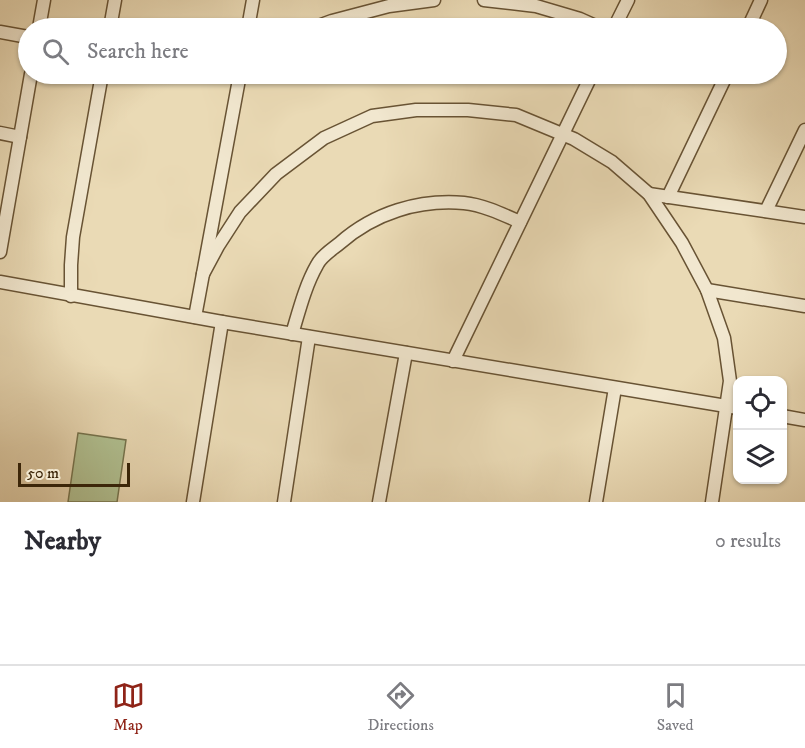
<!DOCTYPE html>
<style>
body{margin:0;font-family:"IM FELL DW Pica",serif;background:#f7f7f7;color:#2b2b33}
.controls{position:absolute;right:18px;bottom:18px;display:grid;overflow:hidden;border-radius:12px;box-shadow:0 2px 4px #0004}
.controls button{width:54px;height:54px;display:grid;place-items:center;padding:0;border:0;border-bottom:2px solid #e1e1e2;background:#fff;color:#2b2b33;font:30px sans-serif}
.scale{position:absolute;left:18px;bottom:15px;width:112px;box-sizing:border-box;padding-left:6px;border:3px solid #3c2609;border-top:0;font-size:16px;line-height:21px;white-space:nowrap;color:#3c2609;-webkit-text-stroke:4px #f1e7cf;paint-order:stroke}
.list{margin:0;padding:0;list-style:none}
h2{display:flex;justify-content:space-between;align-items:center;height:78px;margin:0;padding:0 24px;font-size:26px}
h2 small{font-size:20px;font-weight:400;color:#7c7c81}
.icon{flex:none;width:33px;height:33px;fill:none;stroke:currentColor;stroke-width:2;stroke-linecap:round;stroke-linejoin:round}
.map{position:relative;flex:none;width:805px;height:502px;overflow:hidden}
.search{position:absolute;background:#fff;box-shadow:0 2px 4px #0004;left:18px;right:18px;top:18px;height:66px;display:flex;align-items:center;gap:15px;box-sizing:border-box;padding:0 21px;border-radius:33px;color:#7c7c81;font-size:22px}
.sheet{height:162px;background:#fff}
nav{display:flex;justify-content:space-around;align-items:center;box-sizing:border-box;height:84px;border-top:2px solid #e1e1e2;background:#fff;font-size:16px;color:#7c7c81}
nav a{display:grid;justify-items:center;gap:3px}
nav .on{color:#8f2418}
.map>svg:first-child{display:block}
.green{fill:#b1c192;stroke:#76744e;stroke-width:1.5}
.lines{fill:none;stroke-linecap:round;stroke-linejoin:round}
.minor-casing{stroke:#685334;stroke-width:15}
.minor{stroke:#f1e7cf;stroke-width:12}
</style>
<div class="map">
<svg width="805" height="502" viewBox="0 0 805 502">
<rect width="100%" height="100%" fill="#eadab5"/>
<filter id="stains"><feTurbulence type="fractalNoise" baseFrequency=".00333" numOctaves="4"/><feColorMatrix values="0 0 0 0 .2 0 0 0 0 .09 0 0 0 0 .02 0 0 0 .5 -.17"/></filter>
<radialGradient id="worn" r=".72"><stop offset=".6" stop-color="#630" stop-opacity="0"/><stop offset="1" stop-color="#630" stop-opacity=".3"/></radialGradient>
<path class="green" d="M 78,433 L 126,440 L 117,502 L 68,502 Z"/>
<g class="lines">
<defs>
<g id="minor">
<path d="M 484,0 L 536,6 L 580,19 L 600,28"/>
<path d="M 39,28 L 44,0"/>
<path d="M 110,28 L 115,0"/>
<path d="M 248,28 L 253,0"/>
<path d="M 313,28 L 332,21 L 389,6 L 434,0"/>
<path d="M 614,28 L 628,0"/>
<path d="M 748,28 L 761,0"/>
<path d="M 0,32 L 28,37"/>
<path d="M 0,133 L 20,137"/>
<path d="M 649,194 L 805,217"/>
<path d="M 668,197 L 727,74"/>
<path d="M 766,211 L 805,130"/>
<path d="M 0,252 L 31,74"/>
<path d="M 203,274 L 218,246 L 240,212 L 276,174 L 324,138 L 372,116 L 416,110 L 468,110 L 516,115 L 574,139 L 612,162 L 649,194 L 682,243 L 707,290 L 724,338 L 730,381 L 712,502"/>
<path d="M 0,282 L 222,322 L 738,408"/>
<path d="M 707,290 L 805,306"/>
<path d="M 71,296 L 71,265 L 73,237 L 102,74"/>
<path d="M 195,317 L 240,74"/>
<path d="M 292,334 C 299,311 305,286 317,265 C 321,256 333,249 340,243 C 374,213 419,199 464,203 C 483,205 502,214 520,222"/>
<path d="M 453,361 L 592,74"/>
<path d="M 782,416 L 805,420"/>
<path d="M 193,502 L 222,322"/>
<path d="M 284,502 L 309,337"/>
<path d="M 379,502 L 406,353"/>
<path d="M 596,502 L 615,388"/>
</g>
</defs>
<use href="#minor" class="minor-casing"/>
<use href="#minor" class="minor"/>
</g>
<rect width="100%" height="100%" filter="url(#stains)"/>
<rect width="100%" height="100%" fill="url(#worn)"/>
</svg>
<div class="controls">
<button><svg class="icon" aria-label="locate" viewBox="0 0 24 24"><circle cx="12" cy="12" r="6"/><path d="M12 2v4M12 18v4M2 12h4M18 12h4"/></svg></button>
<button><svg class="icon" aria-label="layers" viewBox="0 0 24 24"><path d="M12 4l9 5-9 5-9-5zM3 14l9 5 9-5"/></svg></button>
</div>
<div class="scale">50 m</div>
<div class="search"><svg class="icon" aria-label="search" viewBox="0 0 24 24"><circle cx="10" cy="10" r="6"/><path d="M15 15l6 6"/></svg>Search here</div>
</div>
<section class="sheet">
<h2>Nearby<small>0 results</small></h2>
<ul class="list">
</ul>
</section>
<nav>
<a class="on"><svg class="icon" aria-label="map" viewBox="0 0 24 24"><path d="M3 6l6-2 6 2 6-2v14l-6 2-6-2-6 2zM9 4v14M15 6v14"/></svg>Map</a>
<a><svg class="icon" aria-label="directions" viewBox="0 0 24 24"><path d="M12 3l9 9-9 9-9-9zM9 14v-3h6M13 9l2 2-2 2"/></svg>Directions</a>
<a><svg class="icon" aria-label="saved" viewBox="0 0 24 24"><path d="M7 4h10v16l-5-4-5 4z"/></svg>Saved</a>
</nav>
